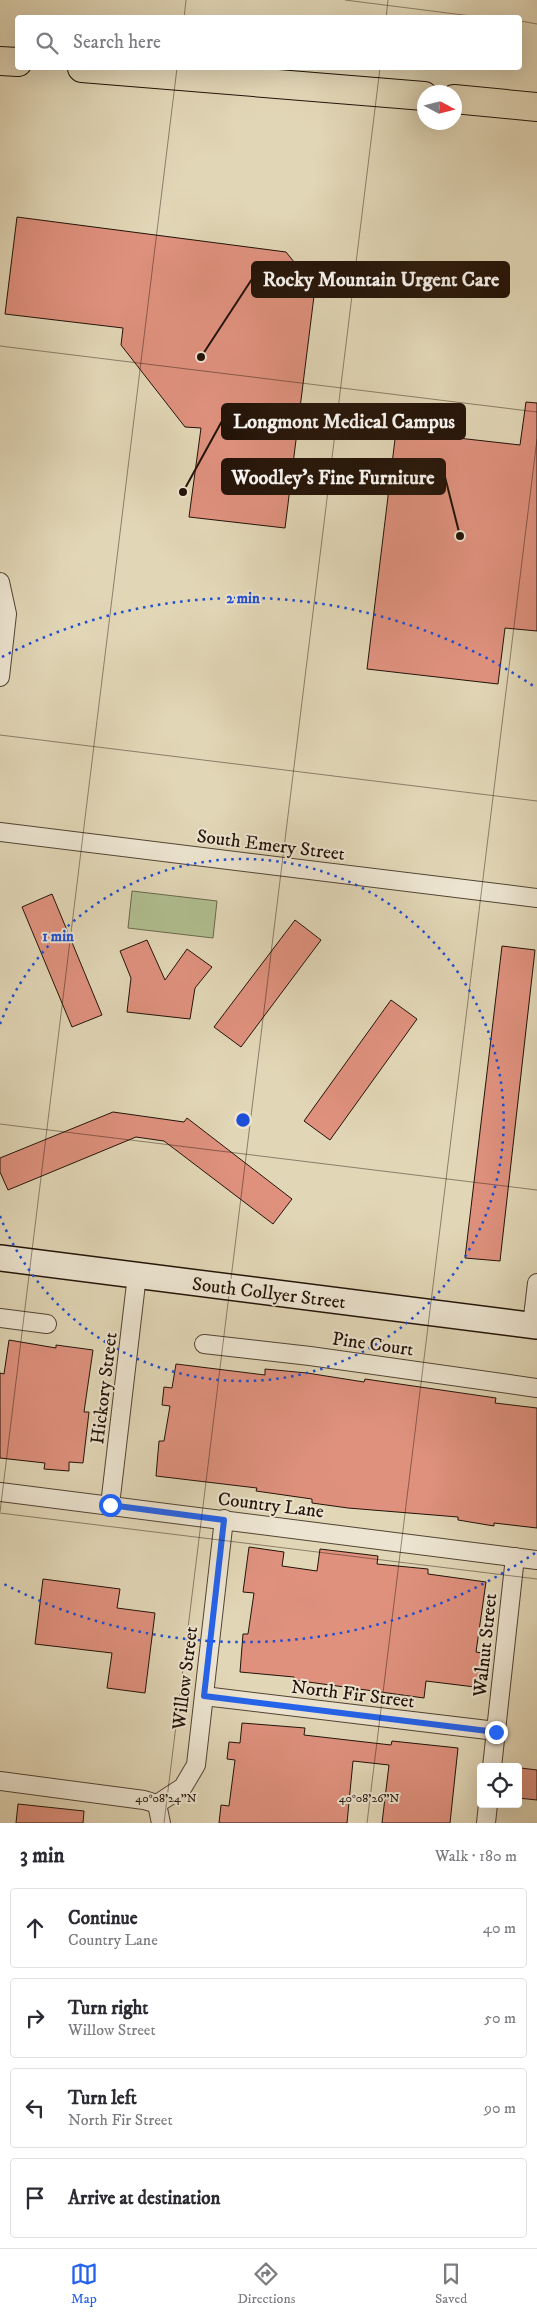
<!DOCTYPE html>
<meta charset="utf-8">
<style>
body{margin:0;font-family:"IM FELL DW Pica",serif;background:#f7f7f7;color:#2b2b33}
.controls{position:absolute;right:15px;bottom:15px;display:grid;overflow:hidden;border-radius:5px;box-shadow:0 5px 20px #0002}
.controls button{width:45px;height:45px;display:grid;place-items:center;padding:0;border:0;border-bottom:1px solid #e1e1e2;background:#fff;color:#2b2b33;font:25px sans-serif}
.compass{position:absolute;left:417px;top:85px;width:45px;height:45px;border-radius:50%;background:#fff;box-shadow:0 5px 20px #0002;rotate:97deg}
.stop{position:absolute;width:15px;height:15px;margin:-11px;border:4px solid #2563eb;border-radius:50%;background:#fff}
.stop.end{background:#2563eb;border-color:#fff;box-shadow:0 1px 5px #0008}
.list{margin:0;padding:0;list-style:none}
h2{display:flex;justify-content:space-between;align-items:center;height:65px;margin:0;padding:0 20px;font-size:21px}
h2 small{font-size:16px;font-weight:400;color:#7c7c81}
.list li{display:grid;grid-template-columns:32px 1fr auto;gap:15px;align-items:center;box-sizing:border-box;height:80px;margin:0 10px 10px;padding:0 10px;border:1px solid #e1e1e2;border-radius:5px}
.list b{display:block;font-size:19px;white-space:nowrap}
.list p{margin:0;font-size:16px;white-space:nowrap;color:#7c7c81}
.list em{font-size:16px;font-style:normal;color:#7c7c81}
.icon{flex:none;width:28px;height:28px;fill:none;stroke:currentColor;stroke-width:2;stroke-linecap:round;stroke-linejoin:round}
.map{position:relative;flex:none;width:537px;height:1823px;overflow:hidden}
.search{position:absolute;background:#fff;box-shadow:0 5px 20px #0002;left:15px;right:15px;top:15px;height:55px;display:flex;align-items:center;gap:12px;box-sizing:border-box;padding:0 18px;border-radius:5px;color:#7c7c81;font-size:19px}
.sheet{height:425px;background:#fff}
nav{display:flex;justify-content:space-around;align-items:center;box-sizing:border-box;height:70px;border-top:1px solid #e1e1e2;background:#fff;font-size:14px;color:#7c7c81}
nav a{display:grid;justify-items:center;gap:2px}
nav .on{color:#2563eb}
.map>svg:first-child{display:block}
.green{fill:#b0be90;stroke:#6a684c}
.building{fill:#df917e;stroke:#231308}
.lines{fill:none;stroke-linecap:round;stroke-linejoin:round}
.street-casing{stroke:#524434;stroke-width:20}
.secondary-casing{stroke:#231308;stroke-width:28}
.primary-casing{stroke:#231308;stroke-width:30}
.street{stroke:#ece4d0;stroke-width:18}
.secondary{stroke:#ece4d0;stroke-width:25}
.primary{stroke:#e1d6b6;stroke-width:28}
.route{stroke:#2563eb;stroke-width:6}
.ticks{fill:none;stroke:#231308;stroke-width:1;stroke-opacity:0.45}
.ring{fill:none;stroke:#1d4ed8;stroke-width:2.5;stroke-dasharray:2.5 5}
.labels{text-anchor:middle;stroke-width:4;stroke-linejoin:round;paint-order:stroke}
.street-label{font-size:19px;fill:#231308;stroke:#ece4d0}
.ticks-label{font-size:12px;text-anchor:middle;fill:#231308;stroke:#ece4d0;stroke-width:4;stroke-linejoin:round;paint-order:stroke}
.centre{fill:#1d4ed8;stroke:#ece4d0;stroke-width:2.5}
.ring-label{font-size:15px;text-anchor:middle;font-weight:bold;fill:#1d4ed8;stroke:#ece4d0;stroke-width:4;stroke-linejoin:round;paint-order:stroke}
.leader{fill:none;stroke:#231308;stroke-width:2}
.callout-dot{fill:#231308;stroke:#ece4d0;stroke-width:2}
.callout{fill:#231308;stroke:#231308;stroke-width:2}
.callout-label{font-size:20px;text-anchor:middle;font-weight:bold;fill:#fff}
</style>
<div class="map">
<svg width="537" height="1823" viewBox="0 0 537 1823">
<rect width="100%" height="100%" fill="#e1d6b6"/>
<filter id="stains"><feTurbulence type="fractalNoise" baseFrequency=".004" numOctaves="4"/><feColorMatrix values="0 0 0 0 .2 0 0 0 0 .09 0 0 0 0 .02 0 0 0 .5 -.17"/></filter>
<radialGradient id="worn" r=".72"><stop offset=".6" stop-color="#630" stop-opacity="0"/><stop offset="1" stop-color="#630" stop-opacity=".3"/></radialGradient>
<path class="green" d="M 132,891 L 217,901 L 213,938 L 128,928 Z"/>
<g class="building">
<path d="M 17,217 L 286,252 L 315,288 L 285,528 L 189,517 L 201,428 L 185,427 L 121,345 L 123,328 L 5,314 Z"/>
<path d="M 526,402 L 537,403 L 537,631 L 505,628 L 498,684 L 367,669 L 396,431 L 520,445 Z"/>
<path d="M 52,894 L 102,1015 L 72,1027 L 22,907 Z"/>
<path d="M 295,920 L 321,940 L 241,1047 L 214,1027 Z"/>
<path d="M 147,940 L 165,980 L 187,949 L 212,967 L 195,988 L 190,1019 L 127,1012 L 131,978 L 120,951 Z"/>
<path d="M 502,946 L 535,950 L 500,1261 L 465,1258 Z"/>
<path d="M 391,1000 L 417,1019 L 330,1140 L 304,1121 Z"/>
<path d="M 113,1112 L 184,1122 L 187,1118 L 292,1199 L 273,1224 L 164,1141 L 136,1137 L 8,1190 L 0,1172 L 0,1158 Z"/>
<path d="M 9,1340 L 56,1348 L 56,1345 L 93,1350 L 84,1412 L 89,1412 L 83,1463 L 69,1462 L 69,1471 L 44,1469 L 45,1463 L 0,1458 L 0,1373 L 4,1374 Z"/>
<path d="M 176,1364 L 265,1375 L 265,1369 L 307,1373 L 364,1382 L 365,1379 L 496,1398 L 495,1403 L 537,1408 L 537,1528 L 494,1523 L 494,1526 L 458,1520 L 458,1517 L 348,1508 L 312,1503 L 312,1499 L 256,1491 L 257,1488 L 156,1476 L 159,1441 L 164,1441 L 170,1406 L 162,1405 L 164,1387 L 172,1388 Z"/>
<path d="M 249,1547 L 284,1552 L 282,1566 L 317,1571 L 320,1549 L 378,1556 L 377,1564 L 428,1569 L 428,1574 L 486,1582 L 476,1652 L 488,1654 L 483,1688 L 426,1681 L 424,1698 L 294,1680 L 294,1677 L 240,1672 L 243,1634 L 248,1634 L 254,1593 L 243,1592 Z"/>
<path d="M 43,1579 L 120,1589 L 117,1608 L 155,1613 L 145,1693 L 107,1688 L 112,1653 L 35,1644 Z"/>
<path d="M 242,1723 L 305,1728 L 304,1735 L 391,1745 L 392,1741 L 458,1748 L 450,1823 L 382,1823 L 389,1765 L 353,1761 L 347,1823 L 219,1823 L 221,1805 L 229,1806 L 235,1760 L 227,1759 L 229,1742 L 240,1743 Z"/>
<path d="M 521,1768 L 537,1770 L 537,1800 L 518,1798 Z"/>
<path d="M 18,1804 L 84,1811 L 83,1823 L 16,1823 Z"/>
</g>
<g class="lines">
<defs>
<g id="street">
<path d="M 0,582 L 7,614 L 0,677"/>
<path d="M 0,832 L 537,898"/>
<path d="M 0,1318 L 47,1324"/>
<path d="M 532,1325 L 537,1283"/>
<path d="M 204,1344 L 310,1356 L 537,1388"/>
<path d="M 0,1492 L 537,1560"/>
<path d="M 110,1505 L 137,1275"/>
<path d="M 204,1696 L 496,1731"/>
<path d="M 492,1767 L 515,1557"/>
<path d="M 0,1781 L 144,1800 L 157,1804"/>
<path d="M 157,1804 L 183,1787 L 196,1765 L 224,1519"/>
<path d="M 157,1804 L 161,1823"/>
<path d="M 486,1823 L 488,1804"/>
</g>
<path id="secondary" d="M 0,1258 L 537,1326"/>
<g id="primary">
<path d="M 0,61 L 18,62"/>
<path d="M 82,68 L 424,96"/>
<path d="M 454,99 L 537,107"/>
</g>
</defs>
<use href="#street" class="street-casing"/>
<use href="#secondary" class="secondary-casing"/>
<use href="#primary" class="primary-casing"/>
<use href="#street" class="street"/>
<use href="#secondary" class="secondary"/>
<use href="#primary" class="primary"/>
</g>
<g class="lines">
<path class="route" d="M 110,1505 L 224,1520 L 204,1696 L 496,1732"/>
</g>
<path class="ticks" d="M 345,0 L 487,18M 184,18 L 186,0M 386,18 L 388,0M 520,21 L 537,24M 0,346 L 537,412M 0,735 L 537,801M 0,1124 L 537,1190M 0,1512 L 177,68M 0,1513 L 537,1579M 164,1823 L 380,68M 367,1823 L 537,439"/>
<g class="ring">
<path d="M0 1024A261 261 0 1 1 0 1216"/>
<path d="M535 1553A522 522 0 0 1 2 1583M2 657A522 522 0 0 1 535 687"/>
</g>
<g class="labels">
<g class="street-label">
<text transform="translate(271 844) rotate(7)" y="7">South Emery Street</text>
<text transform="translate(269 1292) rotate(7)" y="7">South Collyer Street</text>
<text transform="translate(373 1343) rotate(8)" y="7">Pine Court</text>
<text transform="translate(103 1388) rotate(-83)" y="7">Hickory Street</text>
<text transform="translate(271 1504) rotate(7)" y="7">Country Lane</text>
<text transform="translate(484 1645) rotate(-84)" y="7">Walnut Street</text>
<text transform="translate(184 1678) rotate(-83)" y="7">Willow Street</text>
<text transform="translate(353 1693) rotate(7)" y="7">North Fir Street</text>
</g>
</g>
<g class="ticks-label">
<text x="166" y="1802">40°08'24"N</text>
<text x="369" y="1802">40°08'26"N</text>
</g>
<circle cx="243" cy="1120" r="8" class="centre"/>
<g class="ring-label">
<text x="243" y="603">2 min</text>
<text x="58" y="941">1 min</text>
</g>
<path class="leader" d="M201 357L252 279M183 492L222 421M460 536L445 477"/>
<g class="callout-dot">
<circle cx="201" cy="357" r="5"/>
<circle cx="183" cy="492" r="5"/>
<circle cx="460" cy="536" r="5"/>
</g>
<g class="callout">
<rect x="252" y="262" width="257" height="35" rx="5"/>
<rect x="222" y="404" width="243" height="35" rx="5"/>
<rect x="222" y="459" width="223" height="35" rx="5"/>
</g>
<g class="callout-label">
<text x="381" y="286">Rocky Mountain Urgent Care</text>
<text x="344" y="428">Longmont Medical Campus</text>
<text x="333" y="484">Woodley's Fine Furniture</text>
</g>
<rect width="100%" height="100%" filter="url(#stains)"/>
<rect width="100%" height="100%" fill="url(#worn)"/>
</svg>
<div class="controls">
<button><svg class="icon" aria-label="locate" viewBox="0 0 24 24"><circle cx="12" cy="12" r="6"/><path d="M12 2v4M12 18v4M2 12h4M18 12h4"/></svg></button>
</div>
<svg class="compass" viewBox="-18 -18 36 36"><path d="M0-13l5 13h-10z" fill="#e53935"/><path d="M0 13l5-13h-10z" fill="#7c7c81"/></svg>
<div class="stop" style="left:110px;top:1505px"></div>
<div class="stop end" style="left:496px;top:1732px"></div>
<div class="search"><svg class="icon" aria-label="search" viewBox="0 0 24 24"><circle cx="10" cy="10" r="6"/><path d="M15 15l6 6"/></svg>Search here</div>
</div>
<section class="sheet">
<h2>3 min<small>Walk · 180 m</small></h2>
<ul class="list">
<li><svg class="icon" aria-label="ahead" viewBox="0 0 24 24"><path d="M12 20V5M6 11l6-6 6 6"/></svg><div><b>Continue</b><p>Country Lane</p></div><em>40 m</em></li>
<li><svg class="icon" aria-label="right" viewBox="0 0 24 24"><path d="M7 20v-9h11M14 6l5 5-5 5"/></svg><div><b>Turn right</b><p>Willow Street</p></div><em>50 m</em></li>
<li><svg class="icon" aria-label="left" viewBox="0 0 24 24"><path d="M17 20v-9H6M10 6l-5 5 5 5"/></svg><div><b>Turn left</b><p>North Fir Street</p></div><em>90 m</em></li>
<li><svg class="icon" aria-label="arrive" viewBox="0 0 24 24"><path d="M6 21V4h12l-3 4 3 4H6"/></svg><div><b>Arrive at destination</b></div></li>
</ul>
</section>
<nav>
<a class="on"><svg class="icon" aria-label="map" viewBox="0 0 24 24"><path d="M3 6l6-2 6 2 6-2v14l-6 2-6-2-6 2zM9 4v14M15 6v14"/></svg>Map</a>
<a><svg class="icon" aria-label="directions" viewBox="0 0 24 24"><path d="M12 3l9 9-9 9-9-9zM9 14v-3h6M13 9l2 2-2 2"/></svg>Directions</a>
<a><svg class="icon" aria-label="saved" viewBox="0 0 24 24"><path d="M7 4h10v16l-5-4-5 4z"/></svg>Saved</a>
</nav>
